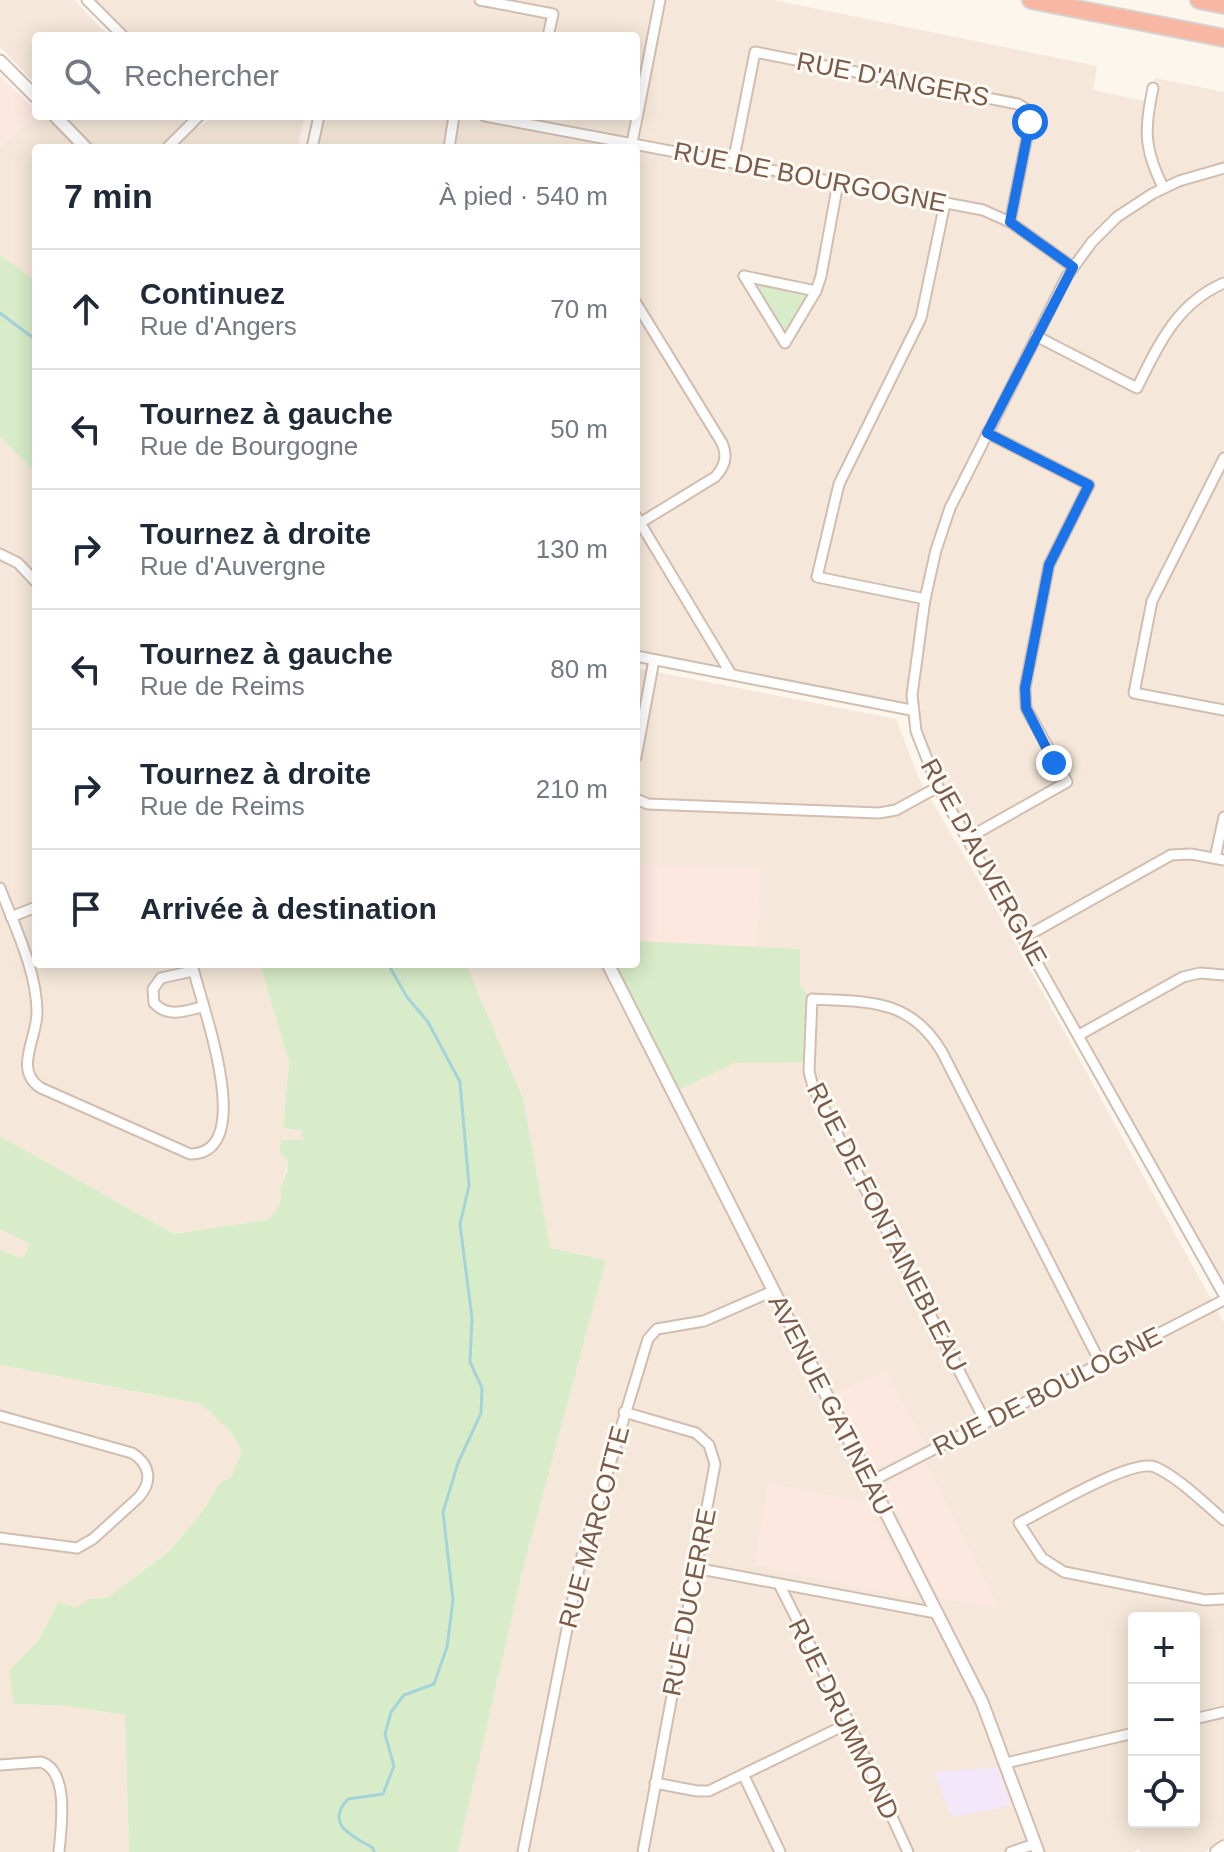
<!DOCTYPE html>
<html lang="fr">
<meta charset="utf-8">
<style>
body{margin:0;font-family:Helvetica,sans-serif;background:#f2f2f3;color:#1f2937}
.controls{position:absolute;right:24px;bottom:24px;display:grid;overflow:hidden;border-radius:8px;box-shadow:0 4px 20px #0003}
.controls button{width:72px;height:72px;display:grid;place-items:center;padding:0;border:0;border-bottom:2px solid #e0e1e3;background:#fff;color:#1f2937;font:40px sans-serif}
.stop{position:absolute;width:24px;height:24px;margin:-18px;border:6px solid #1a73e8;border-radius:50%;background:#fff}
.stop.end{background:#1a73e8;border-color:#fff;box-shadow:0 2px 8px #0008}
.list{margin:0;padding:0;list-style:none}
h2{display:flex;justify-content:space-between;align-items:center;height:104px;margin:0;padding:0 32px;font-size:34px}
h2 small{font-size:26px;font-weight:400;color:#747a83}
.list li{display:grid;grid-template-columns:52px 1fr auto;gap:24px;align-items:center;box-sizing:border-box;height:120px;padding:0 32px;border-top:2px solid #e0e1e3}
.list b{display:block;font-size:30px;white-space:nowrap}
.list p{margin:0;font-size:26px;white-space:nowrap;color:#747a83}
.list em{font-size:26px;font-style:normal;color:#747a83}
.icon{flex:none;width:44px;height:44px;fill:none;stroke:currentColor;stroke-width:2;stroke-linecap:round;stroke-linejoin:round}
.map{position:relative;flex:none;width:1224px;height:1852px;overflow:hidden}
.search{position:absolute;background:#fff;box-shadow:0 4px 20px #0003;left:32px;top:32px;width:608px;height:88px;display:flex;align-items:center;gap:20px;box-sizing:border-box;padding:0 28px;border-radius:8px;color:#747a83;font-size:30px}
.panel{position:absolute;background:#fff;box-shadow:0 4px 20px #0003;left:32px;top:144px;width:608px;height:824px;border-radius:8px}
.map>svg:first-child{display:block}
.residential{fill:#f5e8da;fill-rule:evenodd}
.commercial{fill:#fde8e0}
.education{fill:#f3e8fa}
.green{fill:#d8ecc9}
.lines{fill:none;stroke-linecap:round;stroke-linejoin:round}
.stream{stroke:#a5d3da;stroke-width:3}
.minor-casing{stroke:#d1beb0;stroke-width:13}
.tertiary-casing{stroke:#d1beb0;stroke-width:15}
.secondary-casing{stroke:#d6c0b0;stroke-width:16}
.motorway-casing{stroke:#dad1cd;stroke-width:20}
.minor{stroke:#fff;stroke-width:9}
.tertiary{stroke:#fff;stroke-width:11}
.secondary{stroke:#fff;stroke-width:12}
.motorway{stroke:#f7b7a3;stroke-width:16}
.route{stroke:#1a73e8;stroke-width:10}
.labels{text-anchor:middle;stroke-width:6;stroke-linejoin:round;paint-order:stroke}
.street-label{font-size:26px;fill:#7a5c4d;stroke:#fffaf3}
</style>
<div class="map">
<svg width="1224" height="1852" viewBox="0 0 1224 1852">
<rect width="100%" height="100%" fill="#fdf6ec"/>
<g class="residential">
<path d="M 0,0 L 74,0 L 109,36 L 36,36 L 36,84 L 0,47 Z"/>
<path d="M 87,0 L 774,0 L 1097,66 L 1093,90 L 1149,102 L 1155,78 L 1224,92 L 1224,1295 L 938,787 L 911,710 L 636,656 L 636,148 L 312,148 L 319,116 L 636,116 L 636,36 L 123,36 Z"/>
<path d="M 36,114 L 36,116 L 187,116 L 198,128 L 214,116 L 305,116 L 297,148 L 36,148 L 36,281 L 0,255 L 0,148 Z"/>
<path d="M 0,437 L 36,473 L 36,964 L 260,964 L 289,1062 L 283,1127 L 301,1130 L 303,1141 L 289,1161 L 280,1188 L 281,1202 L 270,1219 L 174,1234 L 0,1136 Z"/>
<path d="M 636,668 L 896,719 L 920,781 L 1014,940 L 1224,1323 L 1224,1839 L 1205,1852 L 1141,1852 L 1138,1849 L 1133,1852 L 458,1852 L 523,1569 L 606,1260 L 550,1248 L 524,1101 L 466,964 L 636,964 ZM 1134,1618 L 1194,1618 L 1194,1822 L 1134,1822 Z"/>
<path d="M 0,1229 L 30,1244 L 23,1258 L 0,1250 Z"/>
<path d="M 0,1365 L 201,1404 L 232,1433 L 242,1451 L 231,1477 L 220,1483 L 200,1515 L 169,1550 L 107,1598 L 88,1599 L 86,1603 L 74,1607 L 58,1602 L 38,1641 L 9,1671 L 15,1704 L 66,1706 L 125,1715 L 129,1852 L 0,1852 Z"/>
</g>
<g class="commercial">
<path d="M 0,76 L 36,110 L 36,114 L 0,148 Z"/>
<path d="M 636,864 L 761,868 L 757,947 L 636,941 Z"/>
<path d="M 886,1370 L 925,1445 L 875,1469 L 836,1393 Z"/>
<path d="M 926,1463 L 1000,1609 L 939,1598 L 883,1485 Z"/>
<path d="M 768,1483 L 867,1502 L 913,1588 L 911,1598 L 754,1565 Z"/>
</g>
<path class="education" d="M 997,1767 L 1011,1806 L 952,1817 L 934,1772 Z"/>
<g class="green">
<path d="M 0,255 L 36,281 L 36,473 L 0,437 Z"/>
<path d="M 744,276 L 816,291 L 785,343 Z"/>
<path d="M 636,941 L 800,949 L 800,986 L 812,999 L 809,1062 L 734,1063 L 672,1093 L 608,964 L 636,964 Z"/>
<path d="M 260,964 L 466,964 L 524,1101 L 550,1248 L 606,1260 L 523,1569 L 458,1852 L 129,1852 L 125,1715 L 66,1706 L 14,1704 L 9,1671 L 38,1641 L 58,1602 L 74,1607 L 85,1603 L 87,1599 L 107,1598 L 169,1551 L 200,1515 L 220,1483 L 231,1477 L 242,1451 L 232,1433 L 201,1404 L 0,1365 L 0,1250 L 23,1258 L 30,1244 L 0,1229 L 0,1136 L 174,1234 L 270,1219 L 281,1202 L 280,1188 L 287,1171 L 288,1161 L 280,1153 L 281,1140 L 303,1140 L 301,1130 L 283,1128 L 289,1062 Z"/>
</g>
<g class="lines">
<g class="stream">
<path d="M 0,313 L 36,340"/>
<path d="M 374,1852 L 373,1848 C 353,1836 324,1825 348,1799 L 383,1794 L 394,1766 L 385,1734 L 391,1712 L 404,1695 L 434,1684 L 447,1647 L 453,1600 L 443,1512 L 458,1463 L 481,1413 L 482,1388 L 470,1362 L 472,1318 L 460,1224 L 469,1186 L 460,1082 L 428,1022 L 407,997 L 388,964"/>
</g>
<defs>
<g id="minor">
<path d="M 87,0 L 123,36"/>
<path d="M 480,0 L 553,14 L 548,36"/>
<path d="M 1153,88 C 1144,130 1144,149 1163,187"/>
<path d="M 485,116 L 983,210 L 1010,222 L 1073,267"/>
<path d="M 632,143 L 660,0"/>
<path d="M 167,148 L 199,116"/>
<path d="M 312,148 L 319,116"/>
<path d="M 449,148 L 454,116"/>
<path d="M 733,163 L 755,52 L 1018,104 L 1028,110 L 1030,122 L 1010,222"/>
<path d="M 1224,168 L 1179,181 L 1152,194 L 1117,217 L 1092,242 L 1067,276 L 950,508 L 936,550 L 925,599 L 912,695 L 916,731 L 938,787 L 1224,1295"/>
<path d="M 744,276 L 785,343 L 816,291 L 821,276 L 838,183"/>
<path d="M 744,276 L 816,291"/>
<path d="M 636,303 L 722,443 C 728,456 725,467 715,477 L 640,523"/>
<path d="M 1036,336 L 1137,388 C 1158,345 1177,303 1224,283"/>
<path d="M 1224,458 L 1152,601 L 1134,693 L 1224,710"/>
<path d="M 636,516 L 731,674"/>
<path d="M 0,554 L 18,563 L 36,582"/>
<path d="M 925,599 L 817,577 L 839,484 L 921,318 L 945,203"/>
<path d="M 636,656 L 911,710"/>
<path d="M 636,757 L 654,660"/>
<path d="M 636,799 L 648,804 L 879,813 L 896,810 L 938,787"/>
<path d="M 968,838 L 1067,782 L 1026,708 L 1025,688 L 1049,565 L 1089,485 L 987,433"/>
<path d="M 1215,858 L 1224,817"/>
<path d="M 0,888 C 15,927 37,971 37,1013 C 37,1038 13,1071 41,1088 L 190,1154 C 260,1154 199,999 192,964"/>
<path d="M 11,917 L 36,907"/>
<path d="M 1025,937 L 1171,855 L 1191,854 L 1224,860"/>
<path d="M 193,971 L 161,978 L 153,989 L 154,1003 C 168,1018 184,1011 202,1007"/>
<path d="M 1079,1035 L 1183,977 L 1200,973 L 1224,975"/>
<path d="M 624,1412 L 696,1433 L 709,1445 L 715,1464 L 643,1852"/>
<path d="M 0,1416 L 132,1453 C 150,1464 153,1481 139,1497 L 93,1539 L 77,1548 L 0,1538"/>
<path d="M 986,1423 L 813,1087 L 809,1071 L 812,999 C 868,1002 910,998 942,1052 L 1101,1364"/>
<path d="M 870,1482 L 1224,1300"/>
<path d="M 1224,1520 C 1205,1504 1178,1477 1155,1467 C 1131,1458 1044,1511 1019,1523 L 1042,1558 L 1064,1572 L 1205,1600 L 1224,1599"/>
<path d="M 695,1568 L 936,1613"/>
<path d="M 780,1586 L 849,1723 L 908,1852"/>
<path d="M 1194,1719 L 1224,1712"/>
<path d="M 1006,1763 L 1134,1733"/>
<path d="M 0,1765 L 41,1762 C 70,1771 61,1828 59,1852"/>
<path d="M 744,1776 L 780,1852"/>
<path d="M 655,1783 L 697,1791 L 709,1791 L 849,1723"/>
<path d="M 523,1852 L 580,1563 L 648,1339 L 657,1329 L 704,1321 L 773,1291"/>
<path d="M 1011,1852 L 1035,1844"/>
</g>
<g id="tertiary">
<path d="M 0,61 L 36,97"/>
<path d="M 55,116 L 86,148"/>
<path d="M 608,964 L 982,1702 L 1038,1852"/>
</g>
<path id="secondary" d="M 1217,1852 L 1224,1847"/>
<g id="motorway">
<path d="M 1031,0 L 1224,38"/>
<path d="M 1199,0 L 1224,5"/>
</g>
</defs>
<use href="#minor" class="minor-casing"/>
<use href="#tertiary" class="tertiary-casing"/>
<use href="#secondary" class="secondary-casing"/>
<use href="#motorway" class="motorway-casing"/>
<use href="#minor" class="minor"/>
<use href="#tertiary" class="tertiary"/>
<use href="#secondary" class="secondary"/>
<use href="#motorway" class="motorway"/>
</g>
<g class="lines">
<path class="route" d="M 1030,122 L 1010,222 L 1073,267 L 987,433 L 1089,485 L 1049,565 L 1025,688 L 1026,708 L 1054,763"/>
</g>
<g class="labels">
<g class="street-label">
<text transform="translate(893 79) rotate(11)" y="9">RUE D'ANGERS</text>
<text transform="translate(810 177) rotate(11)" y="9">RUE DE BOURGOGNE</text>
<text transform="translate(984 862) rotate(61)" y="9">RUE D'AUVERGNE</text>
<text transform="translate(887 1227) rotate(63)" y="9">RUE DE FONTAINEBLEAU</text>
<text transform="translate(1047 1391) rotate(-27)" y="9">RUE DE BOULOGNE</text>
<text transform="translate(831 1405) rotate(63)" y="9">AVENUE GATINEAU</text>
<text transform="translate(594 1527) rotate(-75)" y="9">RUE MARCOTTE</text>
<text transform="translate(689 1602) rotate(-79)" y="9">RUE DUCERRE</text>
<text transform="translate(844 1719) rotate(64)" y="9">RUE DRUMMOND</text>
</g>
</g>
</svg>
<div class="controls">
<button>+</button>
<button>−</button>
<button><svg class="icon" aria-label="locate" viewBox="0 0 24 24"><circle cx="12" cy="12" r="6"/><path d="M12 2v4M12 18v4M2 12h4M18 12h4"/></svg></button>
</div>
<div class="stop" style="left:1030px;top:122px"></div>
<div class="stop end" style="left:1054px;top:763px"></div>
<div class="search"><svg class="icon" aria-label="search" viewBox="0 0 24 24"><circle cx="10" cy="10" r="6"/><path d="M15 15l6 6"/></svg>Rechercher</div>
<section class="panel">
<h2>7 min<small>À pied · 540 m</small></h2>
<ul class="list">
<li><svg class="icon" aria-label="ahead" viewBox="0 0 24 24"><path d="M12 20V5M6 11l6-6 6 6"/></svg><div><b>Continuez</b><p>Rue d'Angers</p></div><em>70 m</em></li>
<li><svg class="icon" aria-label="left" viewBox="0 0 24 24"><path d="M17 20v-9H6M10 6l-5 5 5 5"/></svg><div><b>Tournez à gauche</b><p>Rue de Bourgogne</p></div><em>50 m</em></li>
<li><svg class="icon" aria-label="right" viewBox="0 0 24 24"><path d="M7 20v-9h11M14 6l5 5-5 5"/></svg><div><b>Tournez à droite</b><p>Rue d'Auvergne</p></div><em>130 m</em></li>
<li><svg class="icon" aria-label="left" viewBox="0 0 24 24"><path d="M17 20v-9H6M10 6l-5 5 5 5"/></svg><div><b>Tournez à gauche</b><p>Rue de Reims</p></div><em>80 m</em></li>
<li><svg class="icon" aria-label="right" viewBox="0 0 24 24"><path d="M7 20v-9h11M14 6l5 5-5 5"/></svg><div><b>Tournez à droite</b><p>Rue de Reims</p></div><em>210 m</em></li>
<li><svg class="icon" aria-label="arrive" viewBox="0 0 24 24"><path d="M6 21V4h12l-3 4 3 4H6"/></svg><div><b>Arrivée à destination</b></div></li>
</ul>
</section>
</div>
